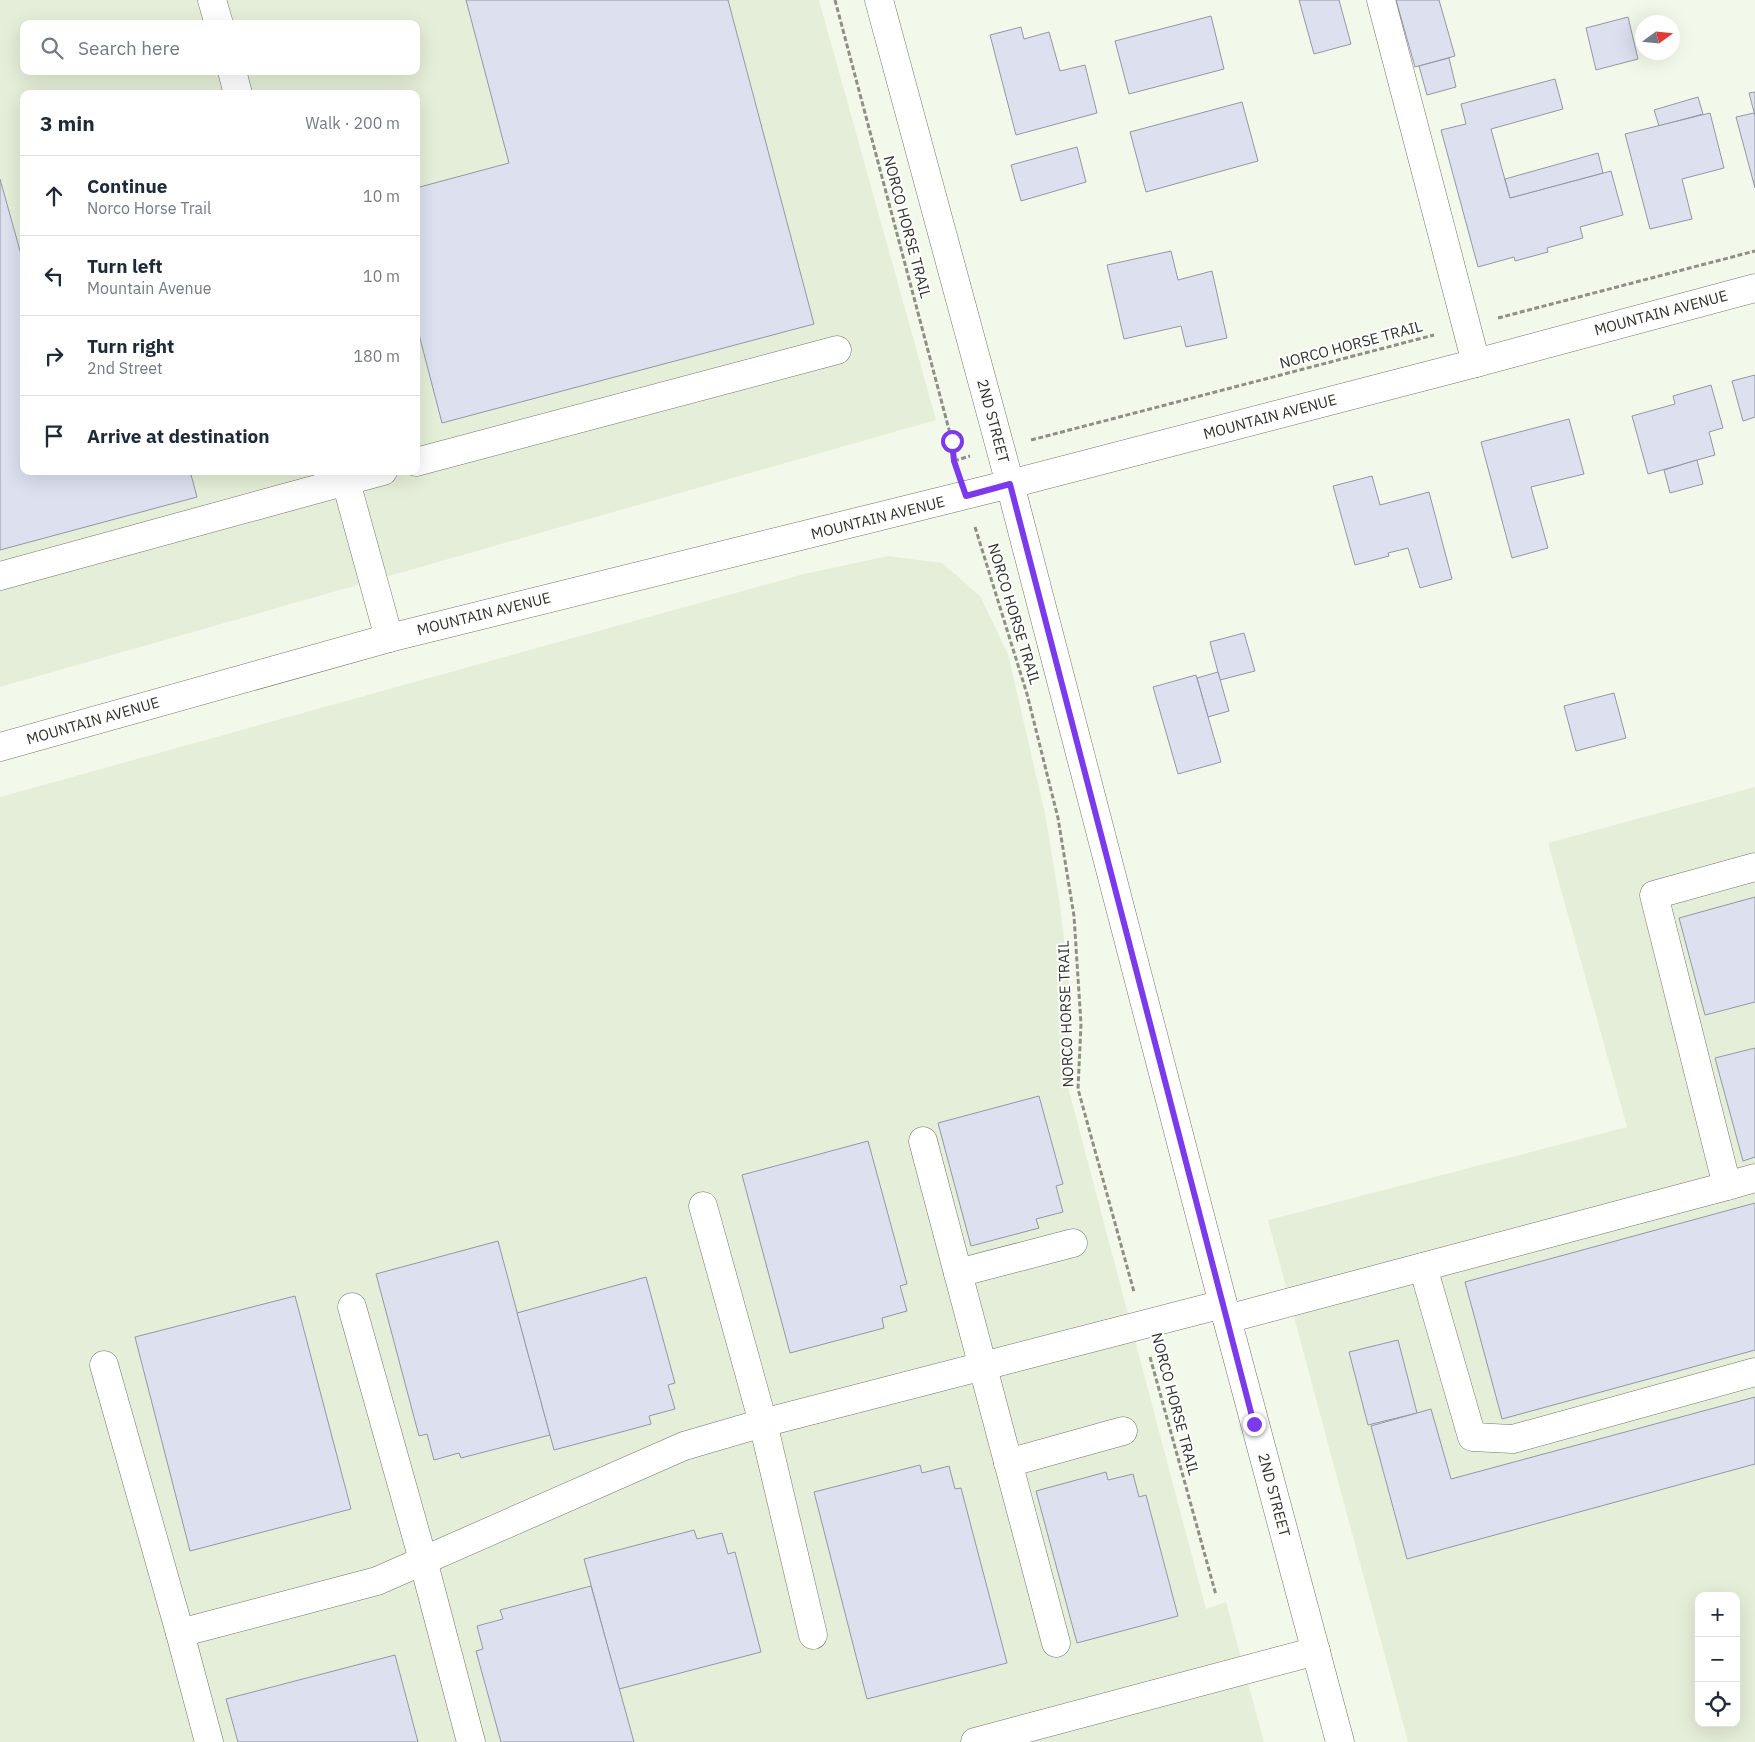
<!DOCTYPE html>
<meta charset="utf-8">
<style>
body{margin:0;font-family:"IBM Plex Sans",sans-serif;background:#f6f6f7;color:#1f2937}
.controls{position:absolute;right:15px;bottom:15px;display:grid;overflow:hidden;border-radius:10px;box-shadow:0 5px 20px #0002}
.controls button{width:45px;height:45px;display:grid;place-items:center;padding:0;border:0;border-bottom:1px solid #e0e1e3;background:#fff;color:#1f2937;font:25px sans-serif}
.compass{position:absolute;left:1635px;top:15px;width:45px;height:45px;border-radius:50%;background:#fff;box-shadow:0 5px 20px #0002;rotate:75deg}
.stop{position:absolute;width:15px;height:15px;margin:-11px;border:4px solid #7c3aed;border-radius:50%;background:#fff}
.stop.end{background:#7c3aed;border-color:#fff;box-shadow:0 1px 5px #0008}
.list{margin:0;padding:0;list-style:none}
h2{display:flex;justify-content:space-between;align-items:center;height:65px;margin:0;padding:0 20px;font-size:21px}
h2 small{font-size:16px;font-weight:400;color:#747a83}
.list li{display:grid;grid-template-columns:32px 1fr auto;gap:15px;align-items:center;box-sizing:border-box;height:80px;padding:0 20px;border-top:1px solid #e0e1e3}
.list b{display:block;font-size:19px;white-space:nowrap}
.list p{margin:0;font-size:16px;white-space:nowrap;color:#747a83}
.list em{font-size:16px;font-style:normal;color:#747a83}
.icon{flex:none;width:28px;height:28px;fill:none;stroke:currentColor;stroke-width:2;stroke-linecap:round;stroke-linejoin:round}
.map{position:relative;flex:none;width:1755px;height:1742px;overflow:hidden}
.search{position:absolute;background:#fff;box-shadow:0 5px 20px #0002;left:20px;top:20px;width:400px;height:55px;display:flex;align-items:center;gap:12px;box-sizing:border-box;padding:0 18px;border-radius:10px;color:#747a83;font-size:19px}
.panel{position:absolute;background:#fff;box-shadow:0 5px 20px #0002;left:20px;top:90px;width:400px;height:385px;border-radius:10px}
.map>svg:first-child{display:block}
.built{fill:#e5eed8;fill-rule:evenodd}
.building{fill:#dce0ef;stroke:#9497a5}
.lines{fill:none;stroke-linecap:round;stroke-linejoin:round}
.minor-casing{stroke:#717669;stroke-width:29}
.major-casing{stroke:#717669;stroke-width:29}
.path{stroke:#8c9086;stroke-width:3;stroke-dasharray:5 2.5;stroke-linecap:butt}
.minor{stroke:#fff;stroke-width:28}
.major{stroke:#fff;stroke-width:28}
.route{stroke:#7c3aed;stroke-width:6}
.labels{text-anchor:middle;stroke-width:4;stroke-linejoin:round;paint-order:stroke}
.street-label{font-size:15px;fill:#30322c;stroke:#fff}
</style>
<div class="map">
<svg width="1755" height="1742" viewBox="0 0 1755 1742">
<rect width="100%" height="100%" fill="#f3f9ea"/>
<g class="built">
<path d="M 0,0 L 819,0 L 936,420 L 0,687 ZM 24,24 L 416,24 L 416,71 L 24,71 ZM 24,94 L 416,94 L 416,471 L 24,471 Z"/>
<path d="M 888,556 L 942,563 L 980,596 L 1008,654 L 1046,818 L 1060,905 L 1069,981 L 1067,1083 L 1206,1609 L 1226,1602 L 1264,1742 L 0,1742 L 0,797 L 804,574 Z"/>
<path d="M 1755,787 L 1755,1742 L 1408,1742 L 1268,1220 L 1627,1127 L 1548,843 ZM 1699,1596 L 1736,1596 L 1736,1723 L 1699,1723 Z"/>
</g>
<g class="building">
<path d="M 466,0 L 728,0 L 814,324 L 442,423 L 416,323 L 416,188 L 509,163 Z"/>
<path d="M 1299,0 L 1339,0 L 1351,44 L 1314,54 Z"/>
<path d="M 1396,0 L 1439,0 L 1455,56 L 1415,67 Z"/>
<path d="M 1211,16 L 1224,69 L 1129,94 L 1115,41 Z"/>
<path d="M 1628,17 L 1638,59 L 1596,70 L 1586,28 Z"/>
<path d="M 1021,27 L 1024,39 L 1049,32 L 1060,71 L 1085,65 L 1097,113 L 1016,135 L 990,35 Z"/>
<path d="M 1449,58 L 1456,87 L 1427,95 L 1419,66 Z"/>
<path d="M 1555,79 L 1563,109 L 1491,129 L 1510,198 L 1611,171 L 1623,215 L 1580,227 L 1583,238 L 1547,248 L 1548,252 L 1515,261 L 1514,257 L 1478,267 L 1441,130 L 1466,124 L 1461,104 Z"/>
<path d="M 1755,92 L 1755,116 L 1749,93 Z"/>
<path d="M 1698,97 L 1703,114 L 1659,126 L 1654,110 Z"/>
<path d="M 1242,102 L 1258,161 L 1146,192 L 1130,132 Z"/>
<path d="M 1710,113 L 1724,168 L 1682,179 L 1692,219 L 1650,229 L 1625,134 Z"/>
<path d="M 1754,113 L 1755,116 L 1755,188 L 1736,117 Z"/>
<path d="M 1077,147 L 1086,182 L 1021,201 L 1011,165 Z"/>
<path d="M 1598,153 L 1603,173 L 1510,198 L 1505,179 Z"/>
<path d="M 0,179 L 24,265 L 24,471 L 190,471 L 197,497 L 0,550 Z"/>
<path d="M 1171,251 L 1178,280 L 1212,271 L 1227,338 L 1186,347 L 1181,326 L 1124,339 L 1107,265 Z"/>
<path d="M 1755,375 L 1755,417 L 1743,421 L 1732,381 Z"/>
<path d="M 1711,385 L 1723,428 L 1709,432 L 1715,455 L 1648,474 L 1632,416 L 1675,404 L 1673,396 Z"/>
<path d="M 1569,419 L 1584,474 L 1531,487 L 1548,548 L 1512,558 L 1481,442 Z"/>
<path d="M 1697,460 L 1703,484 L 1670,493 L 1664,470 Z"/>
<path d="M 1372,476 L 1380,505 L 1429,492 L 1452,579 L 1420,588 L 1408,548 L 1388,553 L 1389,556 L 1355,565 L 1333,486 Z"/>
<path d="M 1244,633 L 1255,671 L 1220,680 L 1210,642 Z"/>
<path d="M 1218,672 L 1229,711 L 1208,717 L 1197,678 Z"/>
<path d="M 1196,675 L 1221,762 L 1178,774 L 1153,687 Z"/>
<path d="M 1614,693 L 1626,738 L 1576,751 L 1564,706 Z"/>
<path d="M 1755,897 L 1755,1002 L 1705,1015 L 1679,918 Z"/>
<path d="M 1755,1048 L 1755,1157 L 1743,1161 L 1715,1058 Z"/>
<path d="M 1039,1096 L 1063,1184 L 1056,1186 L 1063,1212 L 1036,1219 L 1039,1228 L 971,1246 L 938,1123 Z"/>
<path d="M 868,1141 L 907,1284 L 900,1286 L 907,1311 L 882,1318 L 884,1328 L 790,1353 L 742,1175 Z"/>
<path d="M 1755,1203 L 1755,1350 L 1502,1419 L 1465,1282 Z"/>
<path d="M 498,1241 L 550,1435 L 461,1458 L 459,1453 L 434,1460 L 427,1434 L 419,1436 L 376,1274 Z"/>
<path d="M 646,1277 L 675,1383 L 668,1385 L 675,1409 L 649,1416 L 651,1424 L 554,1450 L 517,1313 Z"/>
<path d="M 295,1296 L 351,1509 L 190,1551 L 135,1337 Z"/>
<path d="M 1398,1340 L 1417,1413 L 1368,1425 L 1349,1352 Z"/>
<path d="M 1755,1397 L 1755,1464 L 1407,1559 L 1371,1426 L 1431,1409 L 1451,1479 Z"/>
<path d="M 920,1465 L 922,1473 L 949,1466 L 955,1489 L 961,1488 L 1007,1663 L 867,1699 L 814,1492 Z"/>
<path d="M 1106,1472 L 1108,1480 L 1133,1474 L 1139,1497 L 1146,1495 L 1178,1616 L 1077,1643 L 1036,1491 Z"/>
<path d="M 694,1530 L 697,1539 L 722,1533 L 728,1554 L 735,1552 L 761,1652 L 619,1689 L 584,1559 Z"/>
<path d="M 591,1586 L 634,1742 L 501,1742 L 476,1651 L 483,1649 L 477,1626 L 503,1619 L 500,1610 Z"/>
<path d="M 395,1655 L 418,1742 L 238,1742 L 226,1699 Z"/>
</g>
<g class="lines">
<defs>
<g id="minor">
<path d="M 212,0 L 219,24"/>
<path d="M 879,0 L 1010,484 L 1476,363 L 1755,288"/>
<path d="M 1381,0 L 1476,363"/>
<path d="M 232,71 L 238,94"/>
<path d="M 416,462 L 837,350"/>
<path d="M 343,471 L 389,638"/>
<path d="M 0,576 L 383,471"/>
<path d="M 1755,867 L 1654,895 L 1727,1186 L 1755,1178"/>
<path d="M 923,1141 L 1056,1643"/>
<path d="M 703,1206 L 763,1423 L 813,1635"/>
<path d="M 1423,1267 L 1472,1437 L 1513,1439 L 1755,1372"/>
<path d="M 958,1273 L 1073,1243"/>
<path d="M 352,1307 L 423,1560 L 471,1742"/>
<path d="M 1227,1319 L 1727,1186"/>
<path d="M 104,1365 L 180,1633 L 377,1581 L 684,1446 L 763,1423 L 1223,1304"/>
<path d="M 1008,1463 L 1123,1431"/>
<path d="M 180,1633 L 209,1742"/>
<path d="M 975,1742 L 1316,1651"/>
</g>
<path id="major" d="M 0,747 L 389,638 L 1010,484 L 1223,1304 L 1340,1742"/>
</defs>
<use href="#minor" class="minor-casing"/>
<use href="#major" class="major-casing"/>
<g class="path">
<path d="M 835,0 L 952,441 L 955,464"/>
<path d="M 1498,318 L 1755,251"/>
<path d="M 1031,440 L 1434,335"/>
<path d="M 954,461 L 970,456"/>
<path d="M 975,527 L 1027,694 L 1058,818 L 1074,916 L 1081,1024 L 1078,1089 L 1134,1292"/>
<path d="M 1150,1357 L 1216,1595"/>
</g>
<use href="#minor" class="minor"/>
<use href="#major" class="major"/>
</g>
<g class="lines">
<path class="route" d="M 952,441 L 954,461 L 966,496 L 1010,484 L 1254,1424"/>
</g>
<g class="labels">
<g class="street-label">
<text transform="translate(907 227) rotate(75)" y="5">NORCO HORSE TRAIL</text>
<text transform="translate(1661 313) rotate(-15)" y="5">MOUNTAIN AVENUE</text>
<text transform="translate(1351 345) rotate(-15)" y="5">NORCO HORSE TRAIL</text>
<text transform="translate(1270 417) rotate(-15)" y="5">MOUNTAIN AVENUE</text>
<text transform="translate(993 421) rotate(75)" y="5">2ND STREET</text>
<text transform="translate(878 518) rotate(-14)" y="5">MOUNTAIN AVENUE</text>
<text transform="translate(484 614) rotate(-14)" y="5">MOUNTAIN AVENUE</text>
<text transform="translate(1014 614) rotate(73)" y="5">NORCO HORSE TRAIL</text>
<text transform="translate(93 721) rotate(-16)" y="5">MOUNTAIN AVENUE</text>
<text transform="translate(1066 1014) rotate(-92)" y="5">NORCO HORSE TRAIL</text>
<text transform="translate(1175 1404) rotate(75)" y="5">NORCO HORSE TRAIL</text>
<text transform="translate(1274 1495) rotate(75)" y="5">2ND STREET</text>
</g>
</g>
</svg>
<div class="controls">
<button>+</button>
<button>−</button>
<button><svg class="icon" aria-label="locate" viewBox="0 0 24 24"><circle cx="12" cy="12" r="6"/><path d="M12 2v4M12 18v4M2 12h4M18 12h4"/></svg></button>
</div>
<svg class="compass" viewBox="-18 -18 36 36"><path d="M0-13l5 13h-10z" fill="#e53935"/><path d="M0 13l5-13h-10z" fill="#747a83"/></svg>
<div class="stop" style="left:952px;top:441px"></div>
<div class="stop end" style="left:1254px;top:1424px"></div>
<div class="search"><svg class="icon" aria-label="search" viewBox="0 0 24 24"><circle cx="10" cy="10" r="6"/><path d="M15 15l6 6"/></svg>Search here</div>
<section class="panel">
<h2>3 min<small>Walk · 200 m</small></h2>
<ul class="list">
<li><svg class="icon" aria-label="ahead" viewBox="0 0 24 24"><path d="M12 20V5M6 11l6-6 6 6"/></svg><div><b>Continue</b><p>Norco Horse Trail</p></div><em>10 m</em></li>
<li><svg class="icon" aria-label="left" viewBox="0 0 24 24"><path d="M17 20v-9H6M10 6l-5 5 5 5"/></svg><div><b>Turn left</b><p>Mountain Avenue</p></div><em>10 m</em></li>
<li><svg class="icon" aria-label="right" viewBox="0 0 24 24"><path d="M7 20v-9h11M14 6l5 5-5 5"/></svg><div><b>Turn right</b><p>2nd Street</p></div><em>180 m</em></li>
<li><svg class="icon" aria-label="arrive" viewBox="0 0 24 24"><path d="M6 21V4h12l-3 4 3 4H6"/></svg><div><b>Arrive at destination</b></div></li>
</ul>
</section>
</div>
